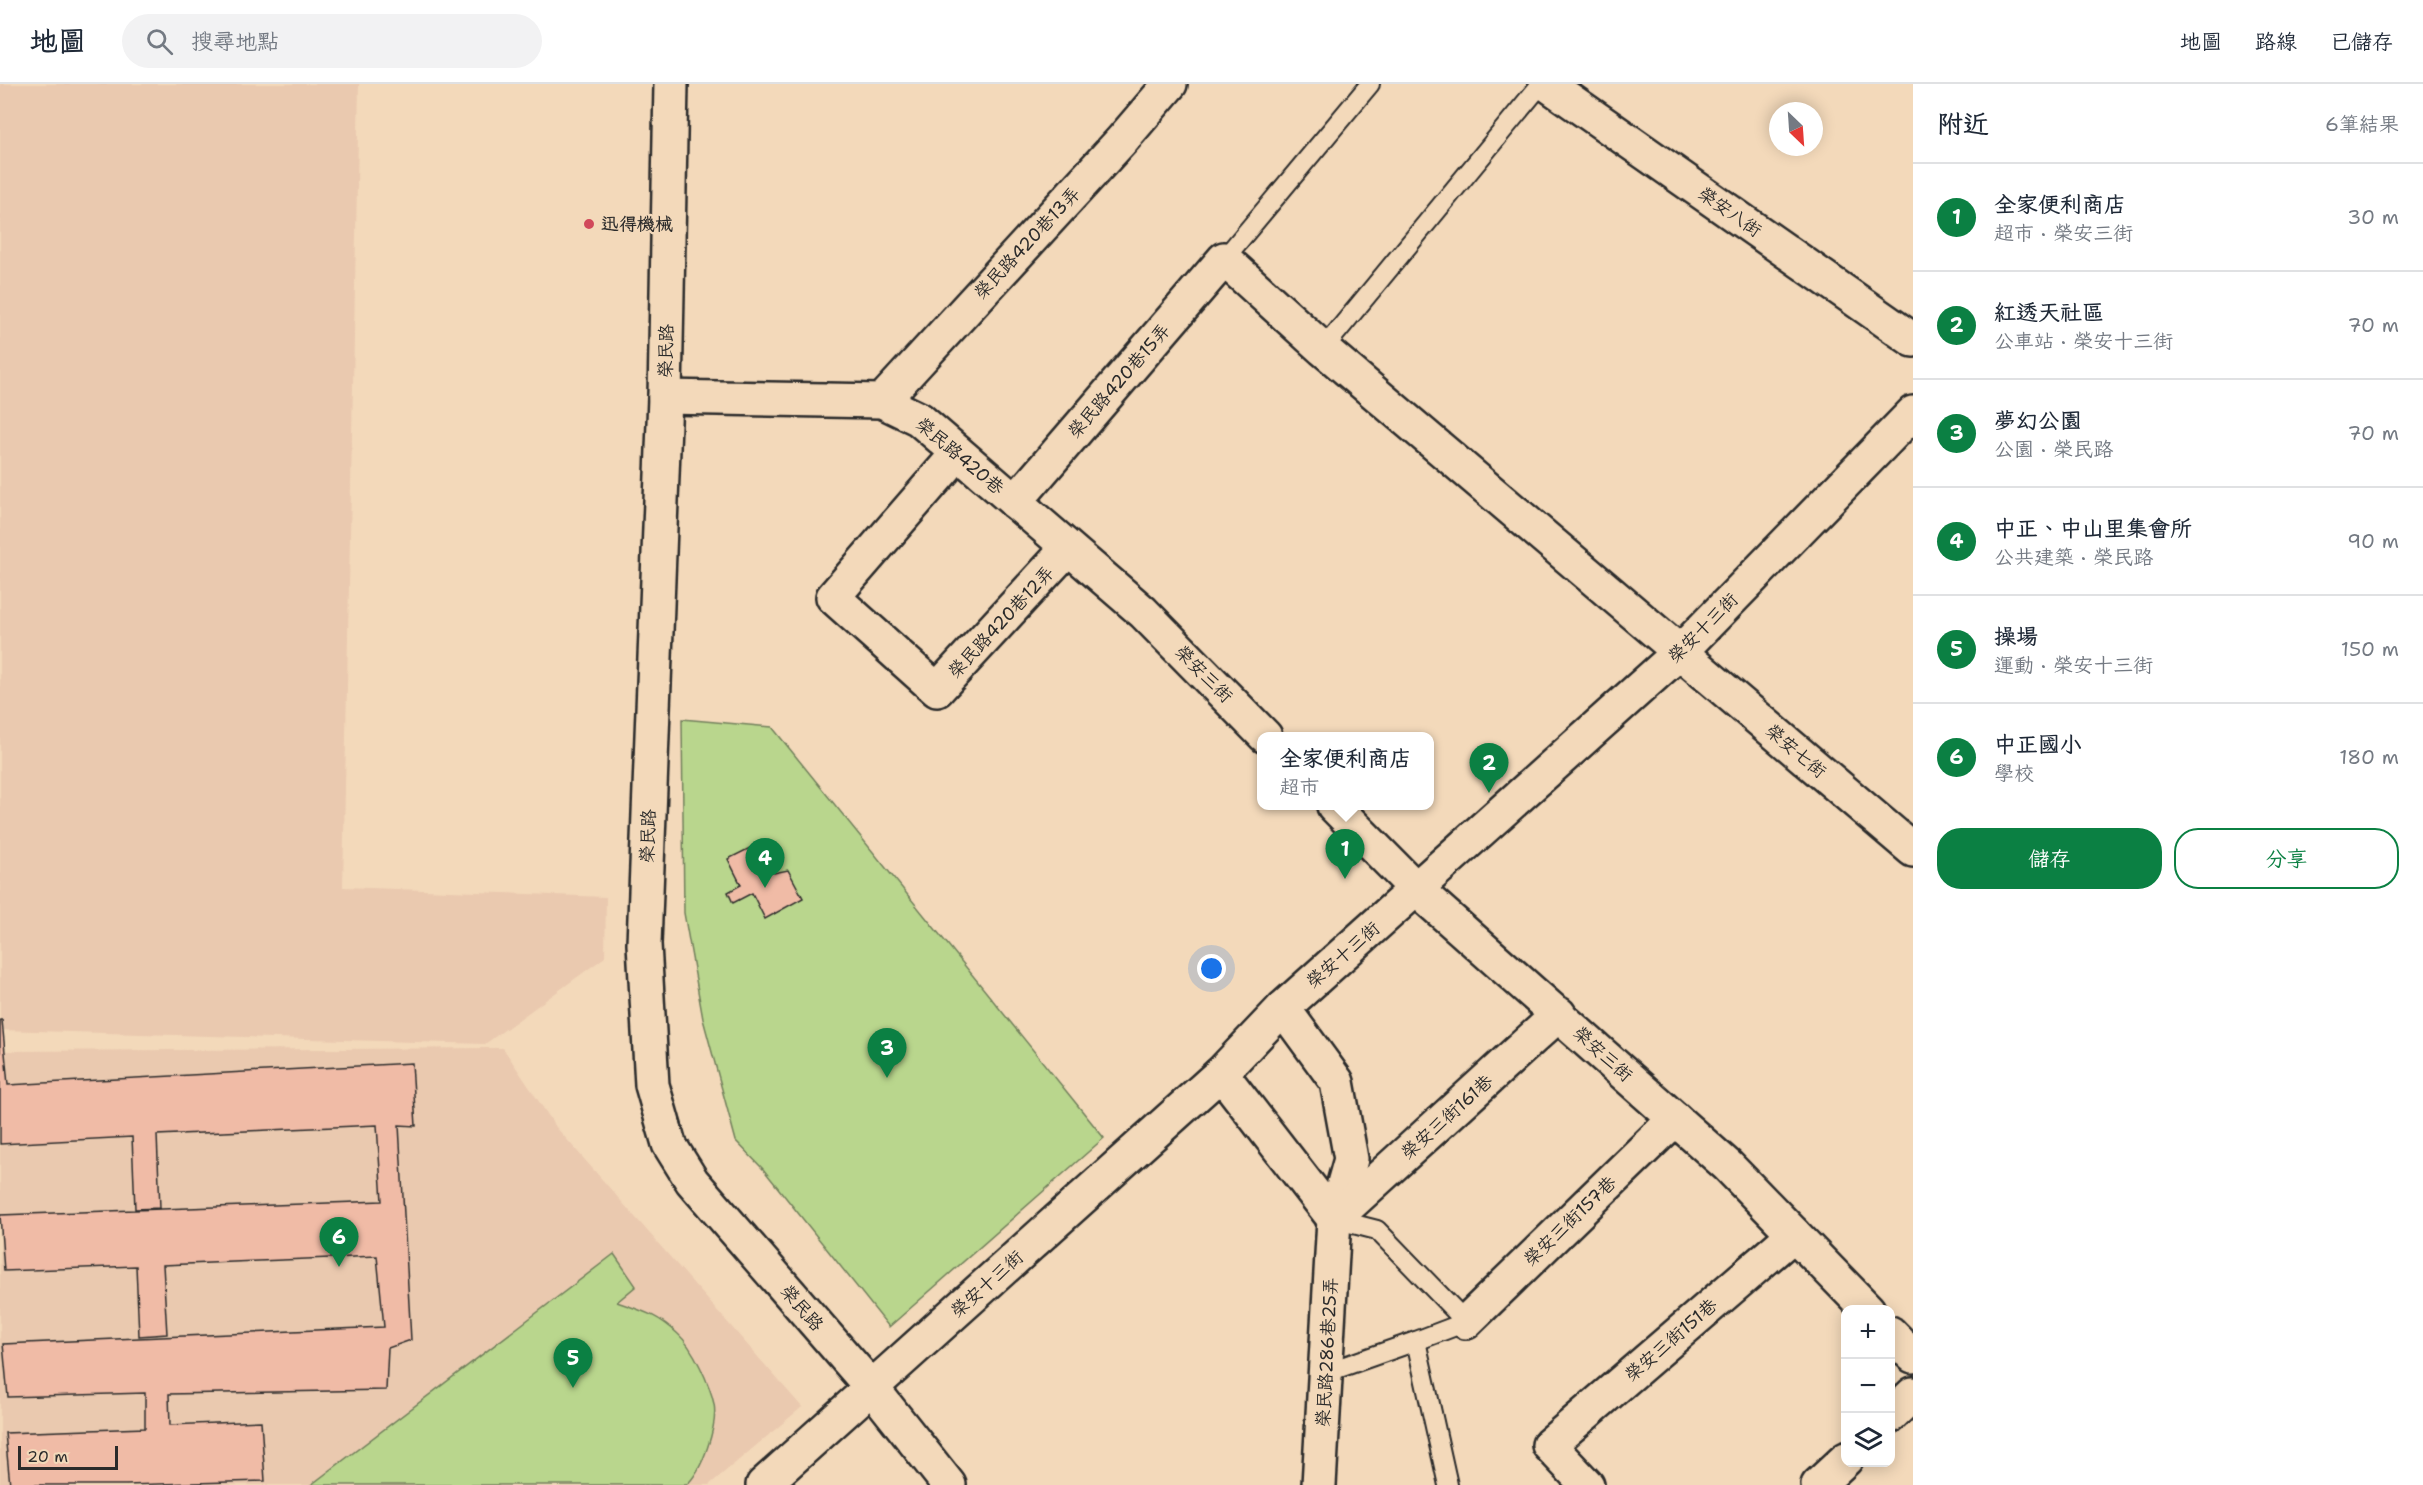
<!DOCTYPE html>
<html lang="zh-TW">
<meta charset="utf-8">
<style>
body{margin:0;font-family:"Shantell Sans","LXGW WenKai TC",sans-serif;background:#f2f2f3;color:#1f2937}
.controls{position:absolute;right:18px;bottom:18px;display:grid;overflow:hidden;border-radius:12px;box-shadow:0 3px 15px #0003}
.controls button{width:54px;height:54px;display:grid;place-items:center;padding:0;border:0;border-bottom:2px solid #e0e1e3;background:#fff;color:#1f2937;font:30px sans-serif}
.compass{position:absolute;left:1769px;top:18px;width:54px;height:54px;border-radius:50%;background:#fff;box-shadow:0 3px 15px #0003;rotate:155deg}
.scale{position:absolute;left:18px;bottom:15px;width:100px;box-sizing:border-box;padding-left:6px;border:3px solid #2b2b2b;border-top:0;font-size:16px;line-height:21px;white-space:nowrap;color:#2b2b2b;-webkit-text-stroke:4px #f3d9ba;paint-order:stroke}
.you{position:absolute;left:1212px;top:885px;width:21px;height:21px;margin:-15px;border:4px solid #fff;border-radius:50%;background:#1a73e8;box-shadow:0 0 0 9px #1a73e833}
.badge{display:grid;place-items:center;width:39px;height:39px;border-radius:50%;background:#0b8043;color:#fff;font-size:20px;font-weight:700}
.pin{position:absolute;translate:-50% -50px;filter:drop-shadow(0 2px 3px #0008)}
.pin::after{content:'';position:absolute;top:32px;width:21px;height:18px;background:inherit;clip-path:polygon(0 0,100% 0,50% 100%)}
.popup{position:absolute;left:1257px;top:648px;width:177px;height:78px;box-sizing:border-box;display:grid;place-content:center;border-radius:12px;background:#fff;filter:drop-shadow(0 2px 4px #0005);font-size:20px;white-space:nowrap;color:#747a83}
.popup b{font-size:22px;color:#1f2937}
.popup::after{content:'';position:absolute;left:50%;top:100%;margin-left:-12px;border:12px solid transparent;border-top-color:#fff}
.list{margin:0;padding:0;list-style:none}
h2{display:flex;justify-content:space-between;align-items:center;height:78px;margin:0;padding:0 24px;font-size:26px}
h2 small{font-size:20px;font-weight:400;color:#747a83}
.list li{display:grid;grid-template-columns:39px 1fr auto;gap:18px;align-items:center;box-sizing:border-box;height:108px;padding:0 24px;border-top:2px solid #e0e1e3}
.list b{display:block;font-size:22px;white-space:nowrap}
.list p{margin:0;font-size:20px;white-space:nowrap;color:#747a83}
.list em{font-size:20px;font-style:normal;color:#747a83}
.actions{display:flex;gap:12px;padding:18px 24px}
.actions a{flex:1;padding:14px 0;border:2px solid #0b8043;border-radius:24px;text-align:center;font-size:21px;color:#0b8043}
.actions .main{background:#0b8043;color:#fff}
.icon{flex:none;width:33px;height:33px;fill:none;stroke:currentColor;stroke-width:2;stroke-linecap:round;stroke-linejoin:round}
.map{position:relative;flex:none;width:1913px;height:1401px;overflow:hidden}
header{display:flex;align-items:center;gap:36px;box-sizing:border-box;height:84px;padding:0 30px;background:#fff;border-bottom:2px solid #e0e1e3}
header strong{font-size:28px}
nav{display:flex;gap:33px;margin-inline-start:auto;font-size:21px}
.search{width:420px;height:54px;background:#f2f2f3;display:flex;align-items:center;gap:15px;box-sizing:border-box;padding:0 21px;border-radius:33px;color:#747a83;font-size:22px}
main{display:flex}
aside{flex:1;background:#fff}
.map>svg:first-child{display:block}
.built{fill:#eac9af}
.green{fill:#b9d68d;stroke:#72805c;stroke-width:1.5}
.building{fill:#f0bba6;stroke:#2b2b2b;stroke-width:1.5}
.lines{fill:none;stroke-linecap:round;stroke-linejoin:round}
.service-casing{stroke:#2b2b2b;stroke-width:22}
.minor-casing{stroke:#2b2b2b;stroke-width:38}
.tertiary-casing{stroke:#2b2b2b;stroke-width:38}
.service{stroke:#f3d9ba;stroke-width:18}
.minor{stroke:#f3d9ba;stroke-width:33}
.tertiary{stroke:#f3d9ba;stroke-width:33}
.poi-dot{fill:#d1495b;stroke:#f3d9ba;stroke-width:2}
.labels{text-anchor:middle;stroke-width:4.5;stroke-linejoin:round;paint-order:stroke}
.street-label{font-size:18px;fill:#2b2b2b;stroke:#f3d9ba}
.poi-label{font-size:18px;font-weight:bold;fill:#2b2b2b;stroke:#f3d9ba;text-anchor:start}
</style>
<header>
<strong>地圖</strong>
<div class="search"><svg class="icon" aria-label="search" viewBox="0 0 24 24"><circle cx="10" cy="10" r="6"/><path d="M15 15l6 6"/></svg>搜尋地點</div>
<nav><a>地圖</a><a>路線</a><a>已儲存</a></nav>
</header>
<main>
<div class="map">
<svg width="1913" height="1401" viewBox="0 0 1913 1401">
<rect width="100%" height="100%" fill="#f3d9ba"/>
<filter id="ink" filterUnits="userSpaceOnUse"><feTurbulence type="fractalNoise" baseFrequency=".0167" numOctaves="2"/><feDisplacementMap in="SourceGraphic" scale="12" xChannelSelector="R" yChannelSelector="G"/><feConvolveMatrix kernelMatrix="1 2 1 2 8 2 1 2 1" color-interpolation-filters="sRGB"/></filter>
<g filter="url(#ink)">
<g class="built">
<path d="M 0,0 L 359,0 L 343,803 L 606,813 L 605,873 L 485,960 L 0,946 Z"/>
<path d="M 503,964 L 556,1043 L 802,1323 L 709,1401 L 0,1401 L 0,967 Z"/>
</g>
<g class="green">
<path d="M 682,635 L 772,643 L 1104,1054 L 889,1243 L 763,1085 L 736,1057 L 703,935 L 684,829 Z"/>
<path d="M 614,1170 L 636,1202 L 617,1218 C 643,1227 658,1231 678,1250 C 693,1263 710,1301 714,1320 C 718,1341 702,1388 686,1401 L 311,1401 Z"/>
</g>
<g class="building">
<path d="M 754,762 L 763,780 L 768,778 L 774,789 L 788,786 L 803,814 L 765,835 L 752,809 L 733,819 L 728,808 L 741,801 L 728,775 Z"/>
<path d="M 0,936 L 2,936 L 8,1001 L 412,979 L 416,1042 L 399,1041 L 411,1256 L 388,1264 L 386,1306 L 169,1310 L 170,1341 L 261,1337 L 265,1397 L 126,1401 L 10,1401 L 5,1349 L 145,1344 L 145,1309 L 8,1313 L 3,1260 L 384,1243 L 377,1172 L 163,1181 L 167,1250 L 139,1252 L 136,1182 L 4,1187 L 0,1131 L 382,1117 L 377,1041 L 157,1051 L 160,1124 L 135,1125 L 132,1053 L 0,1060 Z"/>
</g>
<g class="lines">
<defs>
<g id="service">
<path d="M 1224,175 L 1370,0"/>
<path d="M 1323,265 L 1541,0"/>
<path d="M 1334,1135 L 1377,1146 L 1466,1238 L 1416,1257"/>
<path d="M 1325,1289 L 1416,1257 L 1448,1401"/>
</g>
<g id="minor">
<path d="M 1547,0 L 1913,256"/>
<path d="M 665,313 L 882,317 L 919,335 L 1143,528 L 1265,652"/>
<path d="M 882,317 L 1122,56 L 1170,0"/>
<path d="M 958,369 L 833,513 L 937,606 L 1068,464"/>
<path d="M 1015,418 L 1224,175 L 1323,265 L 1913,766"/>
<path d="M 1334,722 L 1417,806 L 1728,1082 L 1868,1226"/>
<path d="M 1283,924 L 1337,998 L 1351,1075 L 1334,1135 L 1319,1401"/>
<path d="M 1221,989 L 1334,1135"/>
<path d="M 1334,1135 L 1559,930"/>
<path d="M 1466,1238 L 1675,1035"/>
<path d="M 1890,1249 L 1913,1272"/>
<path d="M 1890,1332 L 1913,1310"/>
<path d="M 763,1401 L 1221,989 L 1283,924 L 1680,568 L 1913,329"/>
<path d="M 1587,1401 L 1549,1361 L 1794,1150"/>
<path d="M 1818,1401 L 1846,1375"/>
</g>
<path id="tertiary" d="M 671,0 L 665,313 L 644,860 L 652,1001 L 669,1060 L 692,1097 L 872,1304 L 949,1401"/>
</defs>
<use href="#service" class="service-casing"/>
<use href="#minor" class="minor-casing"/>
<use href="#tertiary" class="tertiary-casing"/>
<use href="#service" class="service"/>
<use href="#minor" class="minor"/>
<use href="#tertiary" class="tertiary"/>
</g>
</g>
<circle class="poi-dot" cx="589" cy="140" r="6"/>
<g class="labels">
<g class="street-label">
<text transform="translate(1730 128) rotate(35)" y="6">榮安八街</text>
<text transform="translate(1027 159) rotate(-47)" y="6">榮民路420巷13弄</text>
<text transform="translate(666 267) rotate(-89)" y="6">榮民路</text>
<text transform="translate(1119 297) rotate(-49)" y="6">榮民路420巷15弄</text>
<text transform="translate(960 372) rotate(40)" y="6">榮民路420巷</text>
<text transform="translate(1001 538) rotate(-47)" y="6">榮民路420巷12弄</text>
<text transform="translate(1703 544) rotate(-45)" y="6">榮安十三街</text>
<text transform="translate(1204 590) rotate(45)" y="6">榮安三街</text>
<text transform="translate(1796 667) rotate(40)" y="6">榮安七街</text>
<text transform="translate(648 752) rotate(-88)" y="6">榮民路</text>
<text transform="translate(1343 871) rotate(-41)" y="6">榮安十三街</text>
<text transform="translate(1603 970) rotate(42)" y="6">榮安三街</text>
<text transform="translate(1447 1033) rotate(-42)" y="6">榮安三街161巷</text>
<text transform="translate(1570 1137) rotate(-44)" y="6">榮安三街157巷</text>
<text transform="translate(987 1200) rotate(-42)" y="6">榮安十三街</text>
<text transform="translate(802 1224) rotate(49)" y="6">榮民路</text>
<text transform="translate(1671 1256) rotate(-41)" y="6">榮安三街151巷</text>
<text transform="translate(1327 1268) rotate(-87)" y="6">榮民路286巷25弄</text>
</g>
<g class="poi-label">
<text x="601" y="146">迅得機械</text>
</g>
</g>
</svg>
<div class="controls">
<button>+</button>
<button>−</button>
<button><svg class="icon" aria-label="layers" viewBox="0 0 24 24"><path d="M12 4l9 5-9 5-9-5zM3 14l9 5 9-5"/></svg></button>
</div>
<svg class="compass" viewBox="-18 -18 36 36"><path d="M0-13l5 13h-10z" fill="#e53935"/><path d="M0 13l5-13h-10z" fill="#747a83"/></svg>
<div class="scale">20 m</div>
<div class="you"></div>
<div class="pin badge" style="left:1345px;top:795px">1</div>
<div class="popup"><b>全家便利商店</b>超市</div>
<div class="pin badge" style="left:1489px;top:709px">2</div>
<div class="pin badge" style="left:887px;top:994px">3</div>
<div class="pin badge" style="left:765px;top:804px">4</div>
<div class="pin badge" style="left:573px;top:1304px">5</div>
<div class="pin badge" style="left:339px;top:1183px">6</div>
</div>
<aside>
<h2>附近<small>6筆結果</small></h2>
<ul class="list">
<li><span class="badge">1</span><div><b>全家便利商店</b><p>超市 · 榮安三街</p></div><em>30 m</em></li>
<li><span class="badge">2</span><div><b>紅透天社區</b><p>公車站 · 榮安十三街</p></div><em>70 m</em></li>
<li><span class="badge">3</span><div><b>夢幻公園</b><p>公園 · 榮民路</p></div><em>70 m</em></li>
<li><span class="badge">4</span><div><b>中正、中山里集會所</b><p>公共建築 · 榮民路</p></div><em>90 m</em></li>
<li><span class="badge">5</span><div><b>操場</b><p>運動 · 榮安十三街</p></div><em>150 m</em></li>
<li><span class="badge">6</span><div><b>中正國小</b><p>學校</p></div><em>180 m</em></li>
</ul>
<div class="actions"><a class="main">儲存</a><a>分享</a></div>
</aside>
</main>
